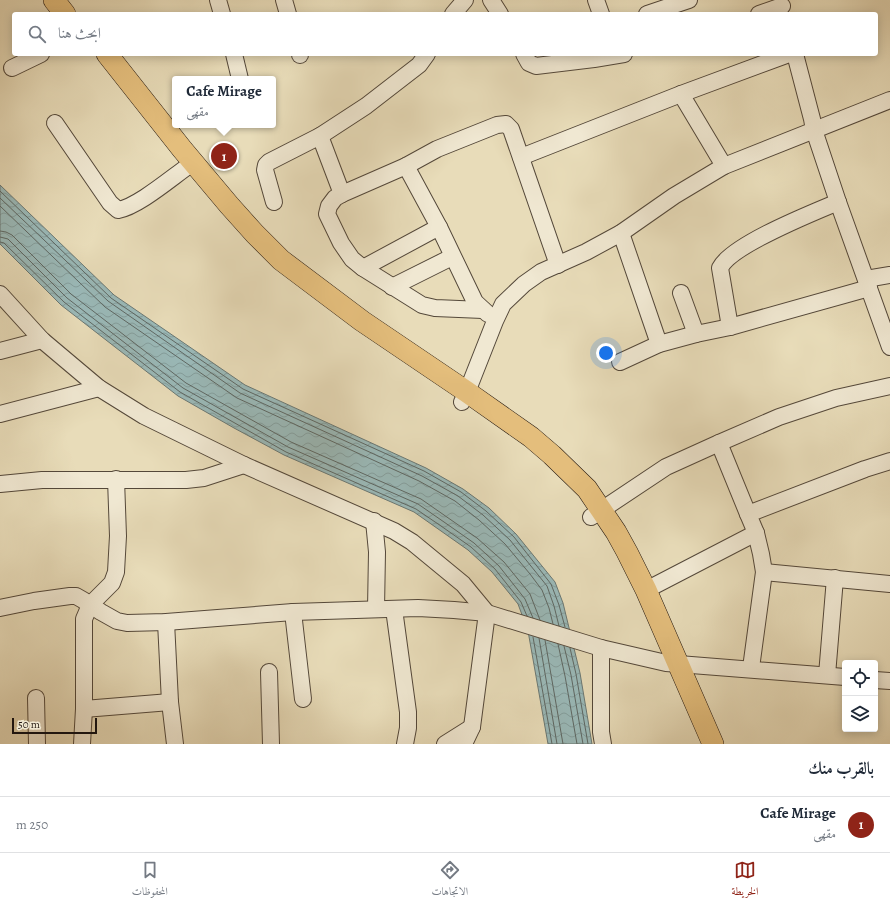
<!DOCTYPE html>
<html lang="ar">
<meta charset="utf-8">
<style>
body{margin:0;font-family:Alegreya,Amiri,serif;background:#f6f6f7;color:#1f2937;direction:rtl}
.controls{position:absolute;right:12px;bottom:12px;display:grid;overflow:hidden;border-radius:4px;box-shadow:0 2px 10px #0003}
.controls button{width:36px;height:36px;display:grid;place-items:center;padding:0;border:0;border-bottom:1px solid #e0e1e3;background:#fff;color:#1f2937;font:20px sans-serif}
.scale{position:absolute;left:12px;bottom:10px;width:85px;box-sizing:border-box;padding-left:4px;border:2px solid #23170f;border-top:0;font-size:11px;line-height:14px;white-space:nowrap;color:#23170f;-webkit-text-stroke:3px #f0e8d2;paint-order:stroke}
.you{position:absolute;left:606px;top:353px;width:14px;height:14px;margin:-10px;border:3px solid #fff;border-radius:50%;background:#1a73e8;box-shadow:0 0 0 6px #1a73e833}
.badge{display:grid;place-items:center;width:26px;height:26px;border-radius:50%;background:#8f2418;color:#fff;font-size:13px;font-weight:700}
.pin{position:absolute;translate:-50% -50%;border:2px solid #fff;box-shadow:0 1px 4px #0006}
.popup{position:absolute;left:172px;top:76px;width:104px;height:52px;box-sizing:border-box;display:grid;place-content:center;border-radius:4px;background:#fff;filter:drop-shadow(0 1px 3px #0005);font-size:13px;white-space:nowrap;color:#747a83}
.popup b{font-size:15px;color:#1f2937}
.popup::after{content:'';position:absolute;left:50%;top:100%;margin-left:-8px;border:8px solid transparent;border-top-color:#fff}
.list{margin:0;padding:0;list-style:none}
h2{display:flex;justify-content:space-between;align-items:center;height:52px;margin:0;padding:0 16px;font-size:17px}
h2 small{font-size:13px;font-weight:400;color:#747a83}
.list li{display:grid;grid-template-columns:26px 1fr auto;gap:12px;align-items:center;box-sizing:border-box;height:56px;padding:0 16px;border-top:1px solid #e0e1e3}
.list b{display:block;font-size:15px;white-space:nowrap}
.list p{margin:0;font-size:13px;white-space:nowrap;color:#747a83}
.list em{font-size:13px;font-style:normal;color:#747a83}
.icon{flex:none;width:22px;height:22px;fill:none;stroke:currentColor;stroke-width:2;stroke-linecap:round;stroke-linejoin:round}
.map{position:relative;flex:none;width:890px;height:744px;overflow:hidden;direction:ltr}
.search{position:absolute;background:#fff;box-shadow:0 2px 10px #0003;left:12px;right:12px;top:12px;height:44px;display:flex;align-items:center;gap:10px;box-sizing:border-box;padding:0 14px;border-radius:4px;color:#747a83;font-size:15px}
.sheet{height:108px;background:#fff}
nav{display:flex;justify-content:space-around;align-items:center;box-sizing:border-box;height:56px;border-top:1px solid #e0e1e3;background:#fff;font-size:11px;color:#747a83}
nav a{display:grid;justify-items:center;gap:2px}
nav .on{color:#8f2418}
.map>svg:first-child{display:block}
.water{fill:url(#water-waves);stroke:#6a7874}
.lines{fill:none;stroke-linecap:round;stroke-linejoin:round}
.shore{stroke:#5e6864;stroke-width:1}
.minor-casing{stroke:#54483a;stroke-width:18}
.major-casing{stroke:#23170f;stroke-width:22}
.minor{stroke:#f0e8d2;stroke-width:16}
.major{stroke:#e4be7c;stroke-width:21}
</style>
<div class="map">
<svg width="890" height="744" viewBox="0 0 890 744">
<defs>
<pattern id="water-waves" width="16" height="10" patternUnits="userSpaceOnUse"><rect width="16" height="10" fill="#9ab9b8"/><path d="M0 5q4-4 8 0t8 0" fill="none" stroke="#849e9d"/></pattern>
</defs>
<rect width="100%" height="100%" fill="#e8dcb9"/>
<filter id="stains"><feTurbulence type="fractalNoise" baseFrequency=".005" numOctaves="4"/><feColorMatrix values="0 0 0 0 .2 0 0 0 0 .09 0 0 0 0 .02 0 0 0 .5 -.17"/></filter>
<radialGradient id="worn" r=".72"><stop offset=".6" stop-color="#630" stop-opacity="0"/><stop offset="1" stop-color="#630" stop-opacity=".3"/></radialGradient>
<path class="water" d="M 0,185 L 114,295 L 245,385 L 426,468 L 463,489 L 489,508 L 516,534 L 555,582 L 563,603 L 580,673 L 592,744 L 548,744 L 528,631 L 518,604 L 492,572 L 468,550 L 414,512 L 284,455 L 234,428 L 178,396 L 61,305 L 0,244 Z"/>
<g class="lines">
<g class="shore">
<path d="M 0,191 L 111,298 L 243,389 L 424,471 L 461,492 L 486,511 L 514,537 L 551,584 L 559,605 L 565,627"/>
<path d="M 0,198 L 108,301 L 240,393 L 422,476 L 458,496 L 483,515 L 510,540 L 547,586 L 554,606 L 559,626"/>
<path d="M 0,206 L 105,307 L 237,398 L 419,481 L 455,501 L 479,520 L 505,544 L 530,574 L 542,590 L 549,608 L 553,624"/>
<path d="M 0,231 L 6,232 L 12,235 L 71,294 L 186,383 L 291,442 L 421,499 L 477,538 L 504,562 L 530,594 L 540,620"/>
<path d="M 0,237 L 8,239 L 67,298 L 183,388 L 288,447 L 418,504 L 444,522 L 474,543 L 499,566 L 525,599 L 533,618"/>
<path d="M 0,242 L 4,243 L 64,302 L 180,392 L 286,452 L 416,509 L 441,526 L 471,547 L 495,569 L 521,602 L 527,616"/>
<path d="M 533,637 L 552,744"/>
<path d="M 539,638 L 557,744"/>
<path d="M 545,640 L 563,744"/>
<path d="M 558,644 L 565,676 L 577,744"/>
<path d="M 564,646 L 571,675 L 583,744"/>
<path d="M 570,648 L 576,674 L 588,744"/>
</g>
<defs>
<g id="minor">
<path d="M 218,0 L 222,14"/>
<path d="M 284,0 L 288,14"/>
<path d="M 491,0 L 500,14"/>
<path d="M 596,0 L 601,14"/>
<path d="M 453,14 L 465,0"/>
<path d="M 647,14 L 689,0"/>
<path d="M 759,14 L 782,6"/>
<path d="M 234,54 L 240,79"/>
<path d="M 300,54 L 300,55"/>
<path d="M 524,54 L 529,63 L 536,66 L 594,59 L 624,54"/>
<path d="M 795,54 L 812,119 L 814,130 L 838,202 L 890,347"/>
<path d="M 12,68 L 41,54"/>
<path d="M 681,94 L 724,166"/>
<path d="M 55,123 L 110,203 L 118,210 C 137,207 170,179 187,167"/>
<path d="M 320,136 L 342,194 L 406,166 L 437,149 L 497,125 L 506,124 L 511,129 L 558,265"/>
<path d="M 521,157 L 681,94 L 789,54"/>
<path d="M 406,166 L 439,227 L 475,302 L 488,314"/>
<path d="M 342,194 L 335,198 L 329,206 L 327,214 L 341,243 L 352,259 L 363,268 L 422,305 L 435,308 L 483,310"/>
<path d="M 274,202 L 265,170 L 266,165 L 269,162 L 320,136 L 366,106 L 419,65 L 427,54"/>
<path d="M 621,233 L 659,344"/>
<path d="M 363,268 L 439,227"/>
<path d="M 866,279 L 890,275"/>
<path d="M 392,287 L 452,257"/>
<path d="M 681,293 L 696,334 L 730,327 L 869,288"/>
<path d="M 0,294 L 42,340 L 99,388 L 144,416 L 244,465 L 394,531 L 412,542 L 463,584 L 487,613 L 472,727 L 464,744"/>
<path d="M 730,327 L 720,268 C 731,245 812,213 838,202"/>
<path d="M 0,351 L 42,340"/>
<path d="M 620,362 L 659,344 L 696,334"/>
<path d="M 462,402 L 467,392 L 495,321 L 503,304 L 524,284 L 541,272 L 586,252 L 621,233 L 674,196 L 724,166 L 890,100"/>
<path d="M 0,414 L 99,388"/>
<path d="M 719,443 L 748,514"/>
<path d="M 0,484 L 42,480 L 186,480 L 204,478 L 244,465"/>
<path d="M 591,517 L 666,467 L 719,443 L 779,417 L 836,398 L 890,386"/>
<path d="M 374,521 L 377,552 L 376,609"/>
<path d="M 764,572 L 890,584"/>
<path d="M 646,590 L 756,533"/>
<path d="M 0,608 L 34,601 L 70,596 L 76,596 L 83,600 L 101,612 L 117,621 L 127,623 L 166,622 L 293,612 L 418,608 L 454,610 L 487,613 L 601,648 L 666,663 L 845,677"/>
<path d="M 394,609 L 408,712 L 408,728 L 405,744"/>
<path d="M 293,612 L 303,699"/>
<path d="M 166,622 L 170,702 L 175,744"/>
<path d="M 601,648 L 601,732 L 603,744"/>
<path d="M 751,668 L 764,572 L 761,554 L 756,533 L 748,514 L 865,469 L 890,461"/>
<path d="M 269,672 L 271,744"/>
<path d="M 827,675 L 835,578"/>
<path d="M 875,680 L 890,681"/>
<path d="M 36,698 L 37,744"/>
<path d="M 84,709 L 170,702"/>
<path d="M 82,744 L 84,709 L 84,619 L 90,605 L 112,583 L 116,572 L 118,536 L 116,479"/>
<path d="M 445,744 L 472,727"/>
</g>
<g id="major">
<path d="M 54,0 L 65,14"/>
<path d="M 107,54 L 182,149 L 229,205 L 255,234 L 281,260 L 362,321 L 467,392 L 531,437 L 552,455 L 587,489 L 616,532 L 627,552 L 646,590 L 713,744"/>
</g>
</defs>
<use href="#minor" class="minor-casing"/>
<use href="#major" class="major-casing"/>
<use href="#minor" class="minor"/>
<use href="#major" class="major"/>
</g>
<rect width="100%" height="100%" filter="url(#stains)"/>
<rect width="100%" height="100%" fill="url(#worn)"/>
</svg>
<div class="controls">
<button><svg class="icon" aria-label="locate" viewBox="0 0 24 24"><circle cx="12" cy="12" r="6"/><path d="M12 2v4M12 18v4M2 12h4M18 12h4"/></svg></button>
<button><svg class="icon" aria-label="layers" viewBox="0 0 24 24"><path d="M12 4l9 5-9 5-9-5zM3 14l9 5 9-5"/></svg></button>
</div>
<div class="scale">50 m</div>
<div class="you"></div>
<div class="pin badge" style="left:224px;top:156px">1</div>
<div class="popup"><b>Cafe Mirage</b>مقهى</div>
<div class="search"><svg class="icon" aria-label="search" viewBox="0 0 24 24"><circle cx="10" cy="10" r="6"/><path d="M15 15l6 6"/></svg>ابحث هنا</div>
</div>
<section class="sheet">
<h2>بالقرب منك<small></small></h2>
<ul class="list">
<li><span class="badge">1</span><div><b>Cafe Mirage</b><p>مقهى</p></div><em>250 m</em></li>
</ul>
</section>
<nav>
<a class="on"><svg class="icon" aria-label="map" viewBox="0 0 24 24"><path d="M3 6l6-2 6 2 6-2v14l-6 2-6-2-6 2zM9 4v14M15 6v14"/></svg>الخريطة</a>
<a><svg class="icon" aria-label="directions" viewBox="0 0 24 24"><path d="M12 3l9 9-9 9-9-9zM9 14v-3h6M13 9l2 2-2 2"/></svg>الاتجاهات</a>
<a><svg class="icon" aria-label="saved" viewBox="0 0 24 24"><path d="M7 4h10v16l-5-4-5 4z"/></svg>المحفوظات</a>
</nav>
